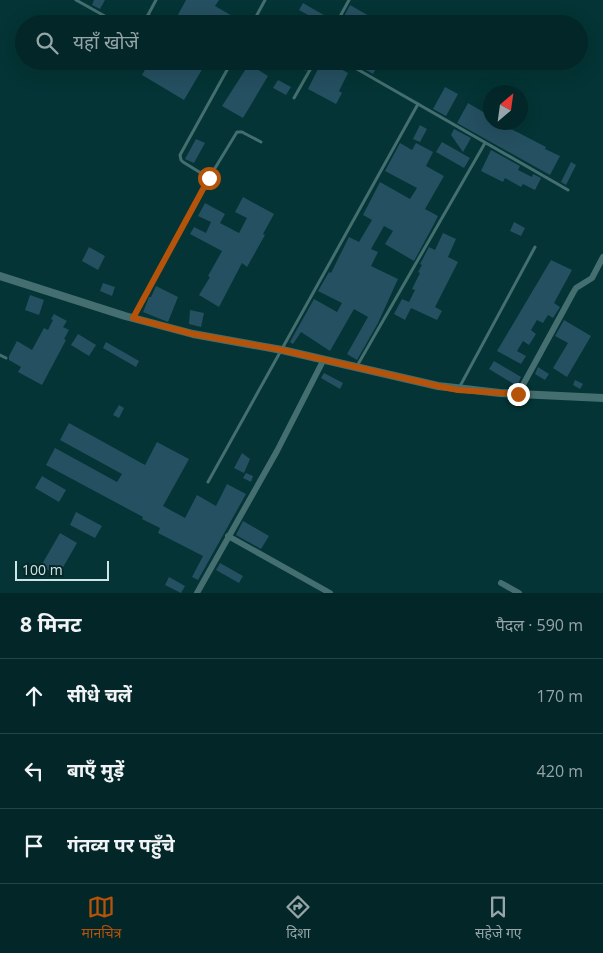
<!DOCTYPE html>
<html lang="hi">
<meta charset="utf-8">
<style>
body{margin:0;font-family:"Open Sans","Noto Sans Devanagari",sans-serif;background:#0d2f30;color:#f1f3f6}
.compass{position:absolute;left:483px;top:85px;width:45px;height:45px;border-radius:50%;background:#032728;box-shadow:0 5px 20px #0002;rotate:29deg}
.scale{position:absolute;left:15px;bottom:12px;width:94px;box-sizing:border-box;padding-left:5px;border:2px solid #cee4e5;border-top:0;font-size:14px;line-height:18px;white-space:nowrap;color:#cee4e5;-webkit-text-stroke:4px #062829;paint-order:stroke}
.stop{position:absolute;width:15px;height:15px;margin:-11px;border:4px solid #b45309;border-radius:50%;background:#fff}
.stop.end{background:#b45309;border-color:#fff;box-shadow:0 1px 5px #0008}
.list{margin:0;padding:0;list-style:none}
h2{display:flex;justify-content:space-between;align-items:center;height:65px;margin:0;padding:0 20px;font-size:21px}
h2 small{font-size:16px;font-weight:400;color:#97a5a8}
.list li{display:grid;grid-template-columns:32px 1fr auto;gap:15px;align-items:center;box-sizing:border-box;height:75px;padding:0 20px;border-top:1px solid #244445}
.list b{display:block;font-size:19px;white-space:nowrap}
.list em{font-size:16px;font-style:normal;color:#97a5a8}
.icon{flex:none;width:28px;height:28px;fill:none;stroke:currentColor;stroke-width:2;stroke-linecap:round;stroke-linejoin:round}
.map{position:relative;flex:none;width:603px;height:593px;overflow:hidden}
.search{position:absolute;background:#032728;box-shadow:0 5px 20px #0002;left:15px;right:15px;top:15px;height:55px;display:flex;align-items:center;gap:12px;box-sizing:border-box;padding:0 18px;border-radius:28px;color:#97a5a8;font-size:19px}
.sheet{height:290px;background:#032728}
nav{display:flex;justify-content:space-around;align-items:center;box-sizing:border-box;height:70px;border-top:1px solid #244445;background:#032728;font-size:14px;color:#97a5a8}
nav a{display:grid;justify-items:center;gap:2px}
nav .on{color:#b45309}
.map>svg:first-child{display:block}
.building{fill:#255061}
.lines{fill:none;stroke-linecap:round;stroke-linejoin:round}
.service{stroke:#446e6f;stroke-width:3}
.minor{stroke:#446e6f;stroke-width:6}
.tertiary{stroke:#446e6f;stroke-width:8}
.route{stroke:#b45309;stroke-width:6}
</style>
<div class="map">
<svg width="603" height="593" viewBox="0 0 603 593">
<rect width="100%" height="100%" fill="#043435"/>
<g class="building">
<path d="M 94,0 L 105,0 L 100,9 L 92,5 Z"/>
<path d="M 186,0 L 219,0 L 215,6 L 246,24 L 226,24 L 210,15 L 205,24 L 173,24 Z"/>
<path d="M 303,3 L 334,21 L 333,24 L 315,24 L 317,20 L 299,10 Z"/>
<path d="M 350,5 L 383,24 L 340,24 Z"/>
<path d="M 150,61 L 168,61 L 183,70 L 188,61 L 207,61 L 184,100 L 142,75 Z"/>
<path d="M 290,61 L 311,61 L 306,71 Z"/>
<path d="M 322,61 L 326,61 L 348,73 L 339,91 L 342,93 L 336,104 L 308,89 Z"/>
<path d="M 362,61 L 380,61 L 373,74 L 359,66 Z"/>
<path d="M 249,64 L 268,76 L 243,118 L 222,106 Z"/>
<path d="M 278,80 L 291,87 L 286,95 L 273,88 Z"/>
<path d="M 445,87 L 458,94 L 446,116 L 433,109 Z"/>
<path d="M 468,103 L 490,116 L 490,122 L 496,122 L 519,133 L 546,147 L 545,149 L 560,156 L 550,175 L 457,123 Z"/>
<path d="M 420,125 L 427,129 L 420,142 L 413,139 Z"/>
<path d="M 454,129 L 471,138 L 463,152 L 451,135 Z"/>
<path d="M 196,139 L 205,143 L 194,163 L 185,159 Z"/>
<path d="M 442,142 L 470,158 L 464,168 L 436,152 Z"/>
<path d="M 400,143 L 412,150 L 416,143 L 433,152 L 426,166 L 444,176 L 425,209 L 438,216 L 433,226 L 414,261 L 385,244 L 393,231 L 384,226 L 371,249 L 378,252 L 371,266 L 398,279 L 378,323 L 357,360 L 347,354 L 368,317 L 354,309 L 330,351 L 301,332 L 293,344 L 290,342 L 314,299 L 337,312 L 342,303 L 318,291 L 329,272 L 331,273 L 349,237 L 359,242 L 372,220 L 363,215 L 380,182 L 410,199 L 417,188 L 385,171 Z"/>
<path d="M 491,150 L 520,166 L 518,170 L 532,177 L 533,174 L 541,178 L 535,190 L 523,184 L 521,187 L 505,178 L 503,182 L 481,171 Z"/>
<path d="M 571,162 L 576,165 L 566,185 L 561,182 Z"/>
<path d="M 243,197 L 274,214 L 263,234 L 265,235 L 247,267 L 242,263 L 219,307 L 199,295 L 210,277 L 208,276 L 222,251 L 190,234 L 194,227 L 206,233 L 211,222 L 198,216 L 205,203 L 225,214 L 220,223 L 239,233 L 247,218 L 235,212 Z"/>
<path d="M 514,222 L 525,228 L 521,236 L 510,231 Z"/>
<path d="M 443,233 L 456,239 L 448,257 L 458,262 L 435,307 L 442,311 L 437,320 L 411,308 L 405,320 L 394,314 L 402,299 L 409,302 L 415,290 L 412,289 L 420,273 L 418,272 L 422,265 L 420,264 L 429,247 L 435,250 Z"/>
<path d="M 89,247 L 105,256 L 98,270 L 82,261 Z"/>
<path d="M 551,260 L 572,270 L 554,303 L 560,307 L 553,318 L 548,315 L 543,323 L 537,320 L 531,330 L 536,334 L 529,345 L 523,341 L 517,351 L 526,356 L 521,364 L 497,351 Z"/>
<path d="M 103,283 L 115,287 L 112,296 L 100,291 Z"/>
<path d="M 156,286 L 178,297 L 168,322 L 143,312 L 149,297 L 151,297 Z"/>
<path d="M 30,295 L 44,300 L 39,315 L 25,310 Z"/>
<path d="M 190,310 L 204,313 L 201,327 L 189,324 Z"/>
<path d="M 54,314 L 67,321 L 63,327 L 69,330 L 64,339 L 66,340 L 42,385 L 18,372 L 21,367 L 9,360 L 9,356 L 17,341 L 32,350 L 44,328 L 48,330 L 53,320 L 51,319 Z"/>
<path d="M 564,320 L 591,336 L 567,377 L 553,368 L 568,343 L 555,336 Z"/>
<path d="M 78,334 L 96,345 L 89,356 L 71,345 Z"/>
<path d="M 106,342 L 139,361 L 136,367 L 103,348 Z"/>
<path d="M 494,361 L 521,377 L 517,386 L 489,369 Z"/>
<path d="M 538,367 L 549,374 L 545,380 L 535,374 Z"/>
<path d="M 324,373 L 343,383 L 340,389 L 321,378 Z"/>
<path d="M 575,380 L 583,384 L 580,389 L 573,385 Z"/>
<path d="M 119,405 L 124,408 L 119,418 L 113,415 Z"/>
<path d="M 69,423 L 145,465 L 157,442 L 189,459 L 163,506 L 185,518 L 197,495 L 216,506 L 227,484 L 246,494 L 198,580 L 192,577 L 203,556 L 158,533 L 160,528 L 142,519 L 143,517 L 46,465 L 55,448 L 117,482 L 122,474 L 60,440 Z"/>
<path d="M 242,453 L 250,459 L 244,473 L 234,468 Z"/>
<path d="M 246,473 L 253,476 L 251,482 L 243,478 Z"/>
<path d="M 42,476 L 66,490 L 59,502 L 35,488 Z"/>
<path d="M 76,512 L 102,526 L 95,538 L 70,525 Z"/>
<path d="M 243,521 L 269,536 L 261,549 L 236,535 Z"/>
<path d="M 60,533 L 77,543 L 58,576 L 41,566 Z"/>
<path d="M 220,563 L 243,576 L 239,583 L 216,570 Z"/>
<path d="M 169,577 L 185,586 L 181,593 L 165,585 Z"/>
</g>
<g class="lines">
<g class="service">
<path d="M 76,0 L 119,24"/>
<path d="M 156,0 L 148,15 L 164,24"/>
<path d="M 143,24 L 148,15"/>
<path d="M 252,24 L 265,0"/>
<path d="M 336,24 L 349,0"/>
<path d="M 343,61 L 568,190"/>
<path d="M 294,98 L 315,61"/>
<path d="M 209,178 L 237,132 L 242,132 L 261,142"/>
<path d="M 133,317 L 209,178 L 183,162 L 181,160 L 180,155 L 232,61"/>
<path d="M 0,355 L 6,358"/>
<path d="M 357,366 L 485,143"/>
<path d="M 459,388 L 535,247"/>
<path d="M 208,482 L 418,104"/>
</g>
<g class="minor">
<path d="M 518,394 L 573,293 L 576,288 L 592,278 L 603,257"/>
<path d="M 228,536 L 330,593"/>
<path d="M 501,583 L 519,593"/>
<path d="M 197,593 L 277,451 L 324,359"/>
</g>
<path class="tertiary" d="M 0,276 L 125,316 L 193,334 L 282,350 L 438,386 L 500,393 L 603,398"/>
</g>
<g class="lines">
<path class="route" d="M 209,178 L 133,318 L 193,334 L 282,350 L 438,386 L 458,390 L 518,394"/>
</g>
</svg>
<svg class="compass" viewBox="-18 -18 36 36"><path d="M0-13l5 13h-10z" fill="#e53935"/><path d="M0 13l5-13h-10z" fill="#97a5a8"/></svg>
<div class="scale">100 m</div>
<div class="stop" style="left:209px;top:178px"></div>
<div class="stop end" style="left:518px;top:394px"></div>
<div class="search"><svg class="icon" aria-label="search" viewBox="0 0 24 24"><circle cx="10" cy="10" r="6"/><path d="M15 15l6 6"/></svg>यहाँ खोजें</div>
</div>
<section class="sheet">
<h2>8 मिनट<small>पैदल · 590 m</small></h2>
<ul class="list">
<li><svg class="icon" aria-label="ahead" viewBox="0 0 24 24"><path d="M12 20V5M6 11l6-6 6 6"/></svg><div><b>सीधे चलें</b></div><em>170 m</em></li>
<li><svg class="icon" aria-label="left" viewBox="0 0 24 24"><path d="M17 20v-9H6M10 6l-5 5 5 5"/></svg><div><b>बाएँ मुड़ें</b></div><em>420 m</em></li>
<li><svg class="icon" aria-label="arrive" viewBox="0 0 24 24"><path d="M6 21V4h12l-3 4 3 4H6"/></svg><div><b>गंतव्य पर पहुँचे</b></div></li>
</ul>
</section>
<nav>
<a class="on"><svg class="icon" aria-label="map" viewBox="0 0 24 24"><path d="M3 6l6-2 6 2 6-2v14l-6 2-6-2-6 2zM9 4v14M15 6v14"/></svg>मानचित्र</a>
<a><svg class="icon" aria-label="directions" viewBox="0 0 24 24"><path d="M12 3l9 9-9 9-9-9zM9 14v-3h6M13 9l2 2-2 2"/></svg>दिशा</a>
<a><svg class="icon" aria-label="saved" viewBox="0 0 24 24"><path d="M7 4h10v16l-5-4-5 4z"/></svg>सहेजे गए</a>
</nav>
